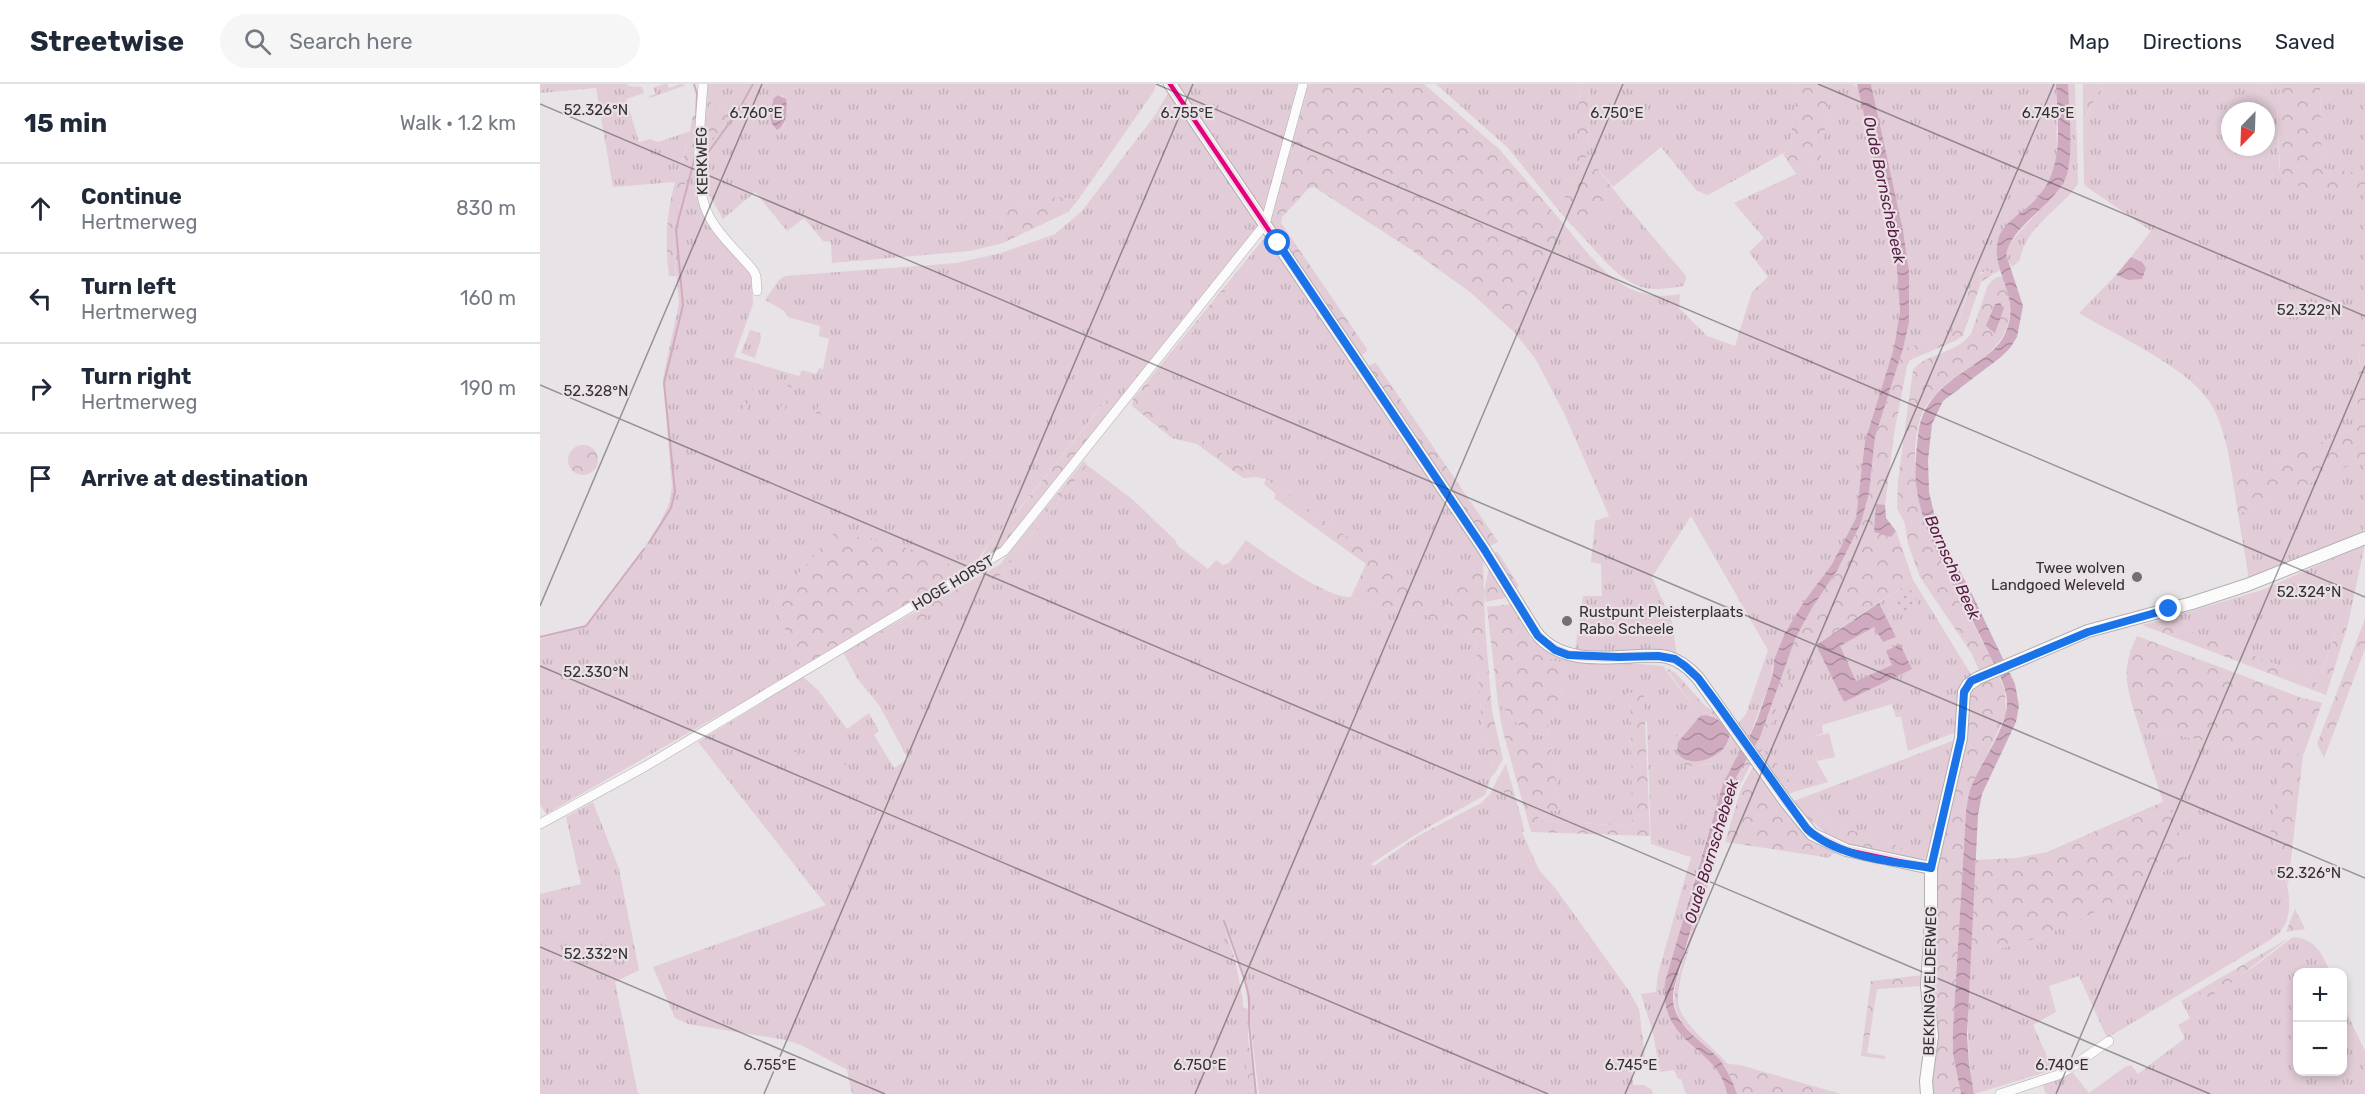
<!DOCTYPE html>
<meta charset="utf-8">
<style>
body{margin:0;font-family:Rubik,sans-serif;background:#f6f6f7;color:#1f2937}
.controls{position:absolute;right:18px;bottom:18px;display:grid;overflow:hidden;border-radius:12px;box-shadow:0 3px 9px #0003}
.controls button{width:54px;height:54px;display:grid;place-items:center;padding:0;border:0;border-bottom:2px solid #e0e1e3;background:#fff;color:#1f2937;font:30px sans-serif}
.compass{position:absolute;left:1681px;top:18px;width:54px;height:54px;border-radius:50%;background:#fff;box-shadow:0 3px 9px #0003;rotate:203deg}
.stop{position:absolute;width:18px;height:18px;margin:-14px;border:4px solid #1a73e8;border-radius:50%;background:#fff}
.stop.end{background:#1a73e8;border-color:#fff;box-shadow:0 2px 6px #0008}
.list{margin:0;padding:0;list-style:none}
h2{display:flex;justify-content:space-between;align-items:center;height:78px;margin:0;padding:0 24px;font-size:26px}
h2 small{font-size:20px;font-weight:400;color:#747a83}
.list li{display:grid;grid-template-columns:39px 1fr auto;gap:18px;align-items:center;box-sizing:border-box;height:90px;padding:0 24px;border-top:2px solid #e0e1e3}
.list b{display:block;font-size:22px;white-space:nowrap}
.list p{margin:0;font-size:20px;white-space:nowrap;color:#747a83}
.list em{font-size:20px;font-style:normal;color:#747a83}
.icon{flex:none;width:33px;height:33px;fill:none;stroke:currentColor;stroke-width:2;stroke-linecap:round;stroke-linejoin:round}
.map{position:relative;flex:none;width:1825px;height:1010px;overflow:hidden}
header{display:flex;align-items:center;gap:36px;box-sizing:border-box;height:84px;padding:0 30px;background:#fff;border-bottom:2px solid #e0e1e3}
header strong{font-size:28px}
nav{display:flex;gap:33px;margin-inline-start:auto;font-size:21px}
.search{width:420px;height:54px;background:#f6f6f7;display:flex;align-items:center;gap:15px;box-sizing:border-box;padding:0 21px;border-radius:33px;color:#747a83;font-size:22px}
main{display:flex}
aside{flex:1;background:#fff}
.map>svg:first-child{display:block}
.grass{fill:url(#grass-tufts);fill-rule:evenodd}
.forest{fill:url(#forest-crowns);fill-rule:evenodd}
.garden{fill:url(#garden-dots)}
.pitch{fill:#e1ccd7}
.water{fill:url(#water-waves)}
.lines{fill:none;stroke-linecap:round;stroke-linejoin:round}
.stream{stroke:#d0abc0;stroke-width:2}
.minor-casing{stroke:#b3afb2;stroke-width:10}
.tertiary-casing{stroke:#b3afb2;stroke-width:14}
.minor{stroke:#fcfbfb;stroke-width:9}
.tertiary{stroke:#fcfbfb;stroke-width:12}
.bus-1-casing{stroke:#eae1e6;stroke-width:9}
.bus-1{stroke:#e5007d;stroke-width:4.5}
.route{stroke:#1a73e8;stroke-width:8}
.ticks{fill:none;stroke:#343133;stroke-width:1.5;stroke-opacity:0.45}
.poi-dot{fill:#736f72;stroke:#eae1e6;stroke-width:2}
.labels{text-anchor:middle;stroke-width:4.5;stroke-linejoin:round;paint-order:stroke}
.street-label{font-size:15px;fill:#343133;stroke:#eae1e6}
.poi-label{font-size:15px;fill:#343133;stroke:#eae1e6;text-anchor:end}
.water-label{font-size:16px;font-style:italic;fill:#571a41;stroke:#eae1e6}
.ticks-label{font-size:15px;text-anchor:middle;fill:#343133;stroke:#eae1e6;stroke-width:4.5;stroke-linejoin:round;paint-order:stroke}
</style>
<header>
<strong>Streetwise</strong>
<div class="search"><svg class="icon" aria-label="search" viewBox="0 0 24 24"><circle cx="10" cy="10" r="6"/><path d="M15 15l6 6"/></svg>Search here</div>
<nav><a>Map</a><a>Directions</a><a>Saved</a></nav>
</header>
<main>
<aside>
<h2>15 min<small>Walk · 1.2 km</small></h2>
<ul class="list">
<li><svg class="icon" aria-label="ahead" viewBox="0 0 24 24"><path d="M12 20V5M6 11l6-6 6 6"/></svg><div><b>Continue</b><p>Hertmerweg</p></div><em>830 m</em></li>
<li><svg class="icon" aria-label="left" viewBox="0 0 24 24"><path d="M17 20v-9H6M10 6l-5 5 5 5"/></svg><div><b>Turn left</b><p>Hertmerweg</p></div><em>160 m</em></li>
<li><svg class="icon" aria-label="right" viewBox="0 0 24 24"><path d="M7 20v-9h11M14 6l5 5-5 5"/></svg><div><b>Turn right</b><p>Hertmerweg</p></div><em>190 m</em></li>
<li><svg class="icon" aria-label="arrive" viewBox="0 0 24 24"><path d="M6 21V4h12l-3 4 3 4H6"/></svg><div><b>Arrive at destination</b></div></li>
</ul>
</aside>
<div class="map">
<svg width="1825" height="1010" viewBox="0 0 1825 1010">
<defs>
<pattern id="grass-tufts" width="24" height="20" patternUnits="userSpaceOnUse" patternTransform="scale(1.5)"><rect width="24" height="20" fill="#e1ccd7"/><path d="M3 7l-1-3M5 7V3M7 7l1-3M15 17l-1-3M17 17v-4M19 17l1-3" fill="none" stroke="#c2b0b9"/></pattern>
<pattern id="forest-crowns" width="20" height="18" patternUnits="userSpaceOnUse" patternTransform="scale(1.5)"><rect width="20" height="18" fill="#e1ccd7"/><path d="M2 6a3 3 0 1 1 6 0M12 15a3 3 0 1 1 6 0" fill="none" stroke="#c2b0b9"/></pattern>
<pattern id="garden-dots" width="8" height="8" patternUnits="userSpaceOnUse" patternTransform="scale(1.5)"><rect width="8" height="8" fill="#e1ccd7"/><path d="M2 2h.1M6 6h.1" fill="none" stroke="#c2b0b9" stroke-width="1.8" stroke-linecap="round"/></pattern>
<pattern id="water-waves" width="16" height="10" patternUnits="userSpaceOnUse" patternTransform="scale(1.5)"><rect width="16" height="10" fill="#d0abc0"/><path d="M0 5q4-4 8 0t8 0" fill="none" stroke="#aa8c9d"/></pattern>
</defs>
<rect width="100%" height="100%" fill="#e8e3e6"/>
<g class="grass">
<path d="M 0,0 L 87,0 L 88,2 L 102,3 L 104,9 L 86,15 L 99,58 L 110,55 L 118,58 L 151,47 L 135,98 L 73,103 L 56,4 L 0,9 Z"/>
<path d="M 124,0 L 127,0 L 129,4 L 140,0 L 146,1 L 110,14 L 109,12 L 116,10 L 113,4 Z"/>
<path d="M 165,0 L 616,0 L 614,7 L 538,116 L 518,113 L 461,127 L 463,159 L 430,167 L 292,179 L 291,158 L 283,157 L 264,134 L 247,147 L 215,108 L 183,135 L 164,102 L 163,64 L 186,40 L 192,30 L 163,14 ZM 238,11 L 243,12 L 247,27 L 244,41 L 235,45 C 228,35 228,20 238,11 Z"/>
<path d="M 636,0 L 759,0 L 724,131 Z"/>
<path d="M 896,0 L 1040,0 L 1036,80 L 1048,65 L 1050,0 L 1258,0 L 1249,66 L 1168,111 L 1157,107 L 1121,63 L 1073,103 L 1051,76 L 1027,102 L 1025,108 L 1025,134 L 968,64 Z"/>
<path d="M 1291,0 L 1312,0 L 1318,3 L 1356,172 L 1360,227 L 1354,264 L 1325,357 L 1316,434 L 1292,480 L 1263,519 L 1245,549 L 1232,583 L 1233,590 L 1208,656 L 1197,641 L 1206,630 L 1228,566 L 1151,432 L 1112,493 L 1132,538 L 1137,572 L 1125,569 L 1035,566 L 1043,512 L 1062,512 L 1061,480 L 1051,478 L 1055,437 L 1069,432 L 1025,331 L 995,274 L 974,248 C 979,237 979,228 984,217 L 1023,139 C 1055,178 1083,221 1140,210 L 1139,224 L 1167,252 L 1195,262 L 1212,208 L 1228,193 L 1209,168 L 1224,154 L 1194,119 L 1256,90 L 1281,75 Z"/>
<path d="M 1331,0 L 1516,0 L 1517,76 L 1514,89 L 1506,104 L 1495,116 L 1464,144 L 1458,176 L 1461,186 L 1453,190 L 1447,187 L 1440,189 L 1428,207 L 1416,243 L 1410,250 L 1363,265 C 1375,209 1367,167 1354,112 C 1346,75 1339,37 1331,0 Z"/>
<path d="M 1528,0 L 1535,0 L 1538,100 C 1521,125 1484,144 1480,176 L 1472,183 C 1470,179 1466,174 1466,170 C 1465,157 1510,119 1519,105 C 1536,78 1529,32 1528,0 Z"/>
<path d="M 1563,0 L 1723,0 L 1733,7 L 1736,2 L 1741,5 L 1737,14 L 1739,85 L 1768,105 L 1825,109 L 1825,235 L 1820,265 L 1816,343 L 1693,397 C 1690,374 1683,337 1669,317 C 1644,281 1577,252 1539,229 L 1576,191 L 1588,196 L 1602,178 L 1591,173 L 1611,147 L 1544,101 L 1543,39 ZM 1690,27 L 1726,27 L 1726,63 L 1690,63 Z"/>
<path d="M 1780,0 L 1825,0 L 1825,90 L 1782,85 Z"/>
<path d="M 630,6 L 721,139 L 581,314 L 572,309 C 531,359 492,411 449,460 C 440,470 439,478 426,489 C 388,465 339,458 295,449 L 250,499 L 235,522 L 262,584 L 6,730 L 0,720 L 0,555 L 44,543 L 102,467 L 121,437 L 130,417 L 132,402 L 123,294 L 139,219 L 133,151 L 143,106 L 152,78 L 157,109 L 164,131 L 211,190 L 213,220 L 194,273 L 259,292 L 262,286 L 276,290 L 279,284 L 283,285 L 289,255 L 279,252 L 280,242 L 248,233 L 243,226 L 225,216 L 239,196 L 245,192 L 417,179 L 461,169 L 515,150 L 542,127 L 616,30 Z"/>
<path d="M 1081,115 L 1146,192 L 1144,202 C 1135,203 1125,205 1116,205 C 1085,206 1061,172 1042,152 Z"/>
<path d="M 726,152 L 936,463 L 907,524 L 726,395 L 716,393 L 661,355 L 657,360 L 632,354 L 640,343 L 600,313 L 689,203 L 686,201 Z"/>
<path d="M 210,246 L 220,249 L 221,254 L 215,274 L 201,269 Z"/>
<path d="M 1825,375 L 1825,446 L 1707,497 L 1708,489 L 1698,430 Z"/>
<path d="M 547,381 L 592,415 L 635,456 L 638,462 L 668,485 L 676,476 L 683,481 L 689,479 L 706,456 C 725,470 789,516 811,513 L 840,524 L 879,527 L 909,543 L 936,554 L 942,645 L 955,689 L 951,693 L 945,711 L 878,749 L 831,780 L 834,782 L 878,752 L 941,719 L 950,710 L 958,694 L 999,786 L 1016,805 L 1089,907 L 1099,925 L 1105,973 L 1092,974 L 1093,1001 L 1104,1001 L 1112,1006 L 1113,1010 L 719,1010 L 706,905 L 698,875 L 683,838 L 692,876 L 695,876 L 703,916 L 703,959 L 711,1010 L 318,1010 L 317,991 L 261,961 L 246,956 L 148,940 L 135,934 L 113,883 L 286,821 L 158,658 L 263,593 L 278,606 L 307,645 L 329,629 L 339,647 L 334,651 L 354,684 L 368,675 L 339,621 L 317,594 L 303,568 L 312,563 L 314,568 L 465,488 L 461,480 L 464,475 L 470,479 Z"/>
<path d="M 1825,460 L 1808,540 L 1799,540 L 1781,589 L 1788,605 L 1786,611 L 1781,609 L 1774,595 L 1621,536 L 1722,506 Z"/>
<path d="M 1373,496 L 1432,592 L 1416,648 L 1368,667 L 1361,633 L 1356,633 L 1352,620 L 1282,641 L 1283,649 L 1272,653 L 1277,678 L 1288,698 L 1257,707 L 1227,666 L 1220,670 L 1254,575 L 1276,561 L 1304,618 L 1353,581 L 1316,598 L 1299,562 L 1334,543 L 1356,553 L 1339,519 Z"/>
<path d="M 1005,565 L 1032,574 L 1123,582 L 1158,629 L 1133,657 L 1134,673 C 1148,686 1159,682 1176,678 L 1195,649 L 1204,663 L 1183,701 L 1156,789 L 1124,909 C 1125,961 1180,967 1187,1010 L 1146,1010 L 1141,995 L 1138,995 L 1134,986 L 1120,988 L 1113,949 L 1101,910 L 1116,908 L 1118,890 L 1151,773 L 1111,760 L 1107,639 L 1087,609 L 1091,630 L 1093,742 L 999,737 L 995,726 L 1019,726 L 1011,661 C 1001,659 991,658 982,652 C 973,647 969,638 960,632 L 958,619 C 974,633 984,657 1009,650 L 1008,641 L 1021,618 L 1023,578 L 1007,577 Z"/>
<path d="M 1599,643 L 1699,664 C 1718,648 1745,657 1766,664 L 1763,671 L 1744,666 L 1731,743 L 1731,751 C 1740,778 1762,824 1739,849 C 1734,854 1726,858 1720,862 L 1567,954 L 1539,892 L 1509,902 L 1516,928 L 1493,941 L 1513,986 L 1434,1010 C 1425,962 1428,919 1430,870 C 1503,861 1566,823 1628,785 L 1626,717 L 1623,718 Z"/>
<path d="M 1412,657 L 1414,658 L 1391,768 L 1387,774 L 1376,777 L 1378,771 L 1346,757 L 1301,743 L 1277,727 L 1262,714 Z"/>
<path d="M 1215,680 L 1259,741 L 1337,777 L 1338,781 L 1294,769 L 1288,774 L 1278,772 L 1279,761 L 1253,740 L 1212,685 Z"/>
<path d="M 53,718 L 79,785 L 99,886 L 75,898 L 98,1010 L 0,1010 L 0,810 L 41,800 L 26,733 Z"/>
<path d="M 1753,853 C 1775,855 1782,869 1790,888 L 1758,888 L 1758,988 L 1802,988 L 1803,921 L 1825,967 L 1825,1010 L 1506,1010 L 1502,999 L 1533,989 L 1549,1009 L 1585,983 L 1591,981 L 1598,990 L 1645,954 L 1638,941 L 1650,934 L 1641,917 L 1658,907 L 1666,914 L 1715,882 Z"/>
</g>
<g class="forest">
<path d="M 766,0 L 884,0 L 959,65 L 1023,139 L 984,217 C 979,228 979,237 974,248 L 930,208 L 870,165 L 774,103 L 769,104 L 742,133 L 741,139 L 827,265 L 827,267 L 820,273 L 730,140 Z"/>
<path d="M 1040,0 L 1050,0 L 1048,65 L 1046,73 L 1035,80 Z"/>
<path d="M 1258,0 L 1291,0 L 1281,75 L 1256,90 L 1243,70 L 1249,66 Z"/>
<path d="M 1543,0 L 1563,0 L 1543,38 Z"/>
<path d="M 1723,0 L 1780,0 L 1782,84 L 1825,90 L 1825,109 C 1797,108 1762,111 1740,90 L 1737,14 L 1741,6 L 1736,3 L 1733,8 Z"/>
<path d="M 163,14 L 192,30 L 186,40 L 163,64 Z"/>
<path d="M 154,32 L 156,32 L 155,71 L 143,106 L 133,151 L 136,192 L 129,192 C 125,159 126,130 135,98 C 142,76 150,57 152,34 Z"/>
<path d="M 1051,76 L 1081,115 L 1042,152 L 1025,134 L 1025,108 L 1027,102 Z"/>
<path d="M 518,113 L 538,116 L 528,128 L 463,159 L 461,127 Z"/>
<path d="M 1447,187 L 1453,190 L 1441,198 L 1423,251 L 1417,256 L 1370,276 L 1367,282 L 1354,350 L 1345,421 L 1336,421 L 1351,452 L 1356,447 L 1373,496 L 1254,575 L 1221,669 L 1227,666 L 1257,707 L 1249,710 L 1214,664 L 1255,555 L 1272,524 L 1298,485 L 1321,439 L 1329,409 L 1335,353 L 1363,265 L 1410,250 L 1416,243 L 1434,193 Z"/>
<path d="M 1463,192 C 1485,252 1451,268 1408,301 C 1395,311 1385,319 1380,335 C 1356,416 1422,512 1455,583 L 1440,589 L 1432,570 L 1380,493 L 1368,460 L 1365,440 L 1357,424 L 1358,396 L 1373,286 C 1386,269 1416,270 1431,250 L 1448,201 L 1455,194 Z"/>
<path d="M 686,201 L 689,203 L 600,313 L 641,342 L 632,354 L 592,322 L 593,315 Z"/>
<path d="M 1825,235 L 1825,375 L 1698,430 L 1693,397 L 1816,343 L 1820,265 Z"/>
<path d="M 836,279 L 958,458 L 948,463 L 829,285 L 831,280 Z"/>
<path d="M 217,280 L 220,281 L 205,330 L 201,329 Z"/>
<path d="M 251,290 L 255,291 L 240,340 L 236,339 Z"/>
<path d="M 286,297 L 291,298 L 274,350 L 270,349 Z"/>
<path d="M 573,308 L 581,314 L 464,463 L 437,480 L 449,460 L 478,427 Z"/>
<path d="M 661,355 L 716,393 L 703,394 L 657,360 Z"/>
<circle cx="43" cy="376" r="15"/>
<path d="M 544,377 L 547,381 L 470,479 L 464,475 Z"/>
<path d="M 726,395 L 907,524 L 936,463 L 943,471 L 945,542 L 952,627 L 963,675 L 955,689 L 942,645 L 936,554 L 909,543 L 879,527 L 840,524 L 811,513 L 826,480 L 734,414 L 736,410 L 724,400 Z"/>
<path d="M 295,448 C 339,458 388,465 426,489 L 262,584 L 235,522 L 250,499 Z"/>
<path d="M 957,467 L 979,502 L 975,505 L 954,470 Z"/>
<path d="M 950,479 L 969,513 L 946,518 L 944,508 Z"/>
<path d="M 461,480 L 465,488 L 376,539 L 314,569 L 312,563 Z"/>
<path d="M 972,520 L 990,554 L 1005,565 L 1007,577 L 1023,578 L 1021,618 L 1008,641 L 1009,650 C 984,657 974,633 958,619 L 947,523 Z"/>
<path d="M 1825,535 L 1825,565 L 1784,674 L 1777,660 Z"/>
<path d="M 1621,536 L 1774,595 L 1781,609 L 1602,541 Z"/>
<path d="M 1799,540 L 1808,540 L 1788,605 L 1781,590 Z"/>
<path d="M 1597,552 L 1759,613 L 1782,619 L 1766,664 C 1745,658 1717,648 1699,664 L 1599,643 C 1588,606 1579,589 1597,552 Z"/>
<path d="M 1126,584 L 1136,589 L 1165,622 L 1177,629 L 1195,649 L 1182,678 C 1165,677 1147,691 1134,673 L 1133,657 L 1158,629 ZM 1170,631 L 1185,641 L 1173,672 L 1162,676 L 1147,677 L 1138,658 L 1160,632 Z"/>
<path d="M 1458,590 L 1465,606 L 1466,630 L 1430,707 L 1426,728 L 1413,945 L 1413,970 L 1421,1010 L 1391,1010 C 1391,936 1390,861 1397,787 C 1403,725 1419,663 1430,603 Z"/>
<path d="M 1094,608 L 1104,611 L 1110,752 L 991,748 L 963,648 L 960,632 C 967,636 969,640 975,646 C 985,656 997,658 1011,661 L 1019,727 L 996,726 L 999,737 L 1092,742 L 1091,630 L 1087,609 Z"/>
<path d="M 1744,665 L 1763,671 L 1748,801 L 1731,751 L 1731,743 Z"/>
<path d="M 255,668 L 307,680 L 306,681 L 254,671 Z"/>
<path d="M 1209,671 L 1213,676 L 1196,709 L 1142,888 C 1139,900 1136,914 1140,926 C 1147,943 1175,966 1188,980 L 1200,981 L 1301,1010 L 1197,1010 C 1193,998 1188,986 1180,976 C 1160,952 1129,942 1135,904 L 1190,709 L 1195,695 Z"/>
<path d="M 966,680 L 983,740 L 984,748 L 980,746 L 958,694 Z"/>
<path d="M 1212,685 L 1253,740 L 1280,761 L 1278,772 L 1185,758 L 1201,705 Z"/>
<path d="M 1262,714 L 1277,727 L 1301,743 L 1346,757 L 1378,771 L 1376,777 C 1328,766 1284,761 1254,717 Z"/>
<path d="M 1627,716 L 1647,772 C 1581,816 1510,860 1430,870 L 1436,776 L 1477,774 L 1507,768 Z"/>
<path d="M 1755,825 L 1765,845 L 1746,848 Z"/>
<path d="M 683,838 L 695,876 L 692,876 L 679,842 Z"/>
<path d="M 1749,854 L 1683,905 L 1666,914 L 1658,907 Z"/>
<path d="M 1383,891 L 1383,902 L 1337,905 L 1327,969 L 1345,972 L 1345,975 L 1321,972 L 1331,897 Z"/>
<path d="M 703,923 L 708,925 L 708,955 L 717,1010 L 711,1010 C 705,981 700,952 703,923 Z"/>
<path d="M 307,986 L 317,991 L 318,1010 L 312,1010 Z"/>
</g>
<path class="garden" d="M 1371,506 L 1378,520 L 1358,531 L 1351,518 Z"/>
<path class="pitch" d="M 1289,649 L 1295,673 L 1277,677 L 1272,653 Z"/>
<g class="water">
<path d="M 1317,0 L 1331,0 L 1363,147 L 1369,187 L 1369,238 L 1363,265 L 1335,353 L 1329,409 L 1321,439 L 1298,485 L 1272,524 L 1255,555 L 1220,653 L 1195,695 L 1139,886 C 1137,895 1133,904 1133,913 C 1133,943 1164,957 1180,976 C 1188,987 1193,998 1197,1010 L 1187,1010 C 1179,962 1118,962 1125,898 L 1183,700 L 1195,676 L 1208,656 L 1217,636 L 1233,590 L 1234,576 L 1245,549 L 1263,519 L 1292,480 L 1316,434 L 1325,357 L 1354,264 L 1360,227 L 1356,172 Z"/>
<path d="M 1516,0 L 1528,0 C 1529,23 1534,73 1526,93 C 1514,122 1473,140 1466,170 L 1483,222 L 1477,253 L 1470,264 L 1461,273 L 1403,317 L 1392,340 L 1388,376 L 1389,408 L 1398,446 L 1431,508 L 1475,600 L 1479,622 L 1476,638 L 1442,710 L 1438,731 L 1427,951 L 1429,980 L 1434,1010 L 1421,1010 L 1413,970 L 1413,945 L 1426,728 C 1427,721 1428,713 1430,706 C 1439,681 1468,643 1467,618 C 1467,601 1455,583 1448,568 C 1426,519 1384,458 1377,406 C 1374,389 1376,369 1378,352 C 1382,311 1412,297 1442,275 C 1451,268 1459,262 1464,252 C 1484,212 1450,190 1458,156 C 1462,139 1484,128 1495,116 C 1526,85 1517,41 1516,0 Z"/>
<path d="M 238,11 L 246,15 C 247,27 248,39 237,46 C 227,37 230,26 234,14 Z"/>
<path d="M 1591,173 L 1602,178 L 1606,184 L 1602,195 L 1588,196 L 1576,191 Z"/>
<path d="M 1460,219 L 1464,224 L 1455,249 L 1446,242 L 1455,220 Z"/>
<path d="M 1336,420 L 1345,421 L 1346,434 L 1356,447 L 1351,453 L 1334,448 Z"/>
<path d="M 1339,519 L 1356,553 L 1343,558 L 1334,543 L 1300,562 L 1316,597 L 1352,581 L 1346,567 L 1360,560 L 1372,585 L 1304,618 L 1276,561 Z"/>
<path d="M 1166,631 C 1178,633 1184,640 1190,650 C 1188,656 1186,663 1181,667 C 1168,678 1146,683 1137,668 L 1138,658 L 1160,632 Z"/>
</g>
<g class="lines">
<g class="stream">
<path d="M 154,0 L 157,10 L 156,34"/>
<path d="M 167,70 L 198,27 L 213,0"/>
<path d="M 109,459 L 131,424 L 135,408 L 124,299 L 143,221 L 136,145 L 155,73"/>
<path d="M 0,553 L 46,542 L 104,465"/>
<path d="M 684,837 L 705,897 L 709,913 L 709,940 L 716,1010"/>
</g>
<defs>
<g id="minor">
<path d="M 163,0 C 161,35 152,102 169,132 C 179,152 199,169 213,186 L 216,192 L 217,207"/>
<path d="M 0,740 L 106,682 L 464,467 L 725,140 L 763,0"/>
<path d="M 1460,1010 L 1518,991 L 1530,984 L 1569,957"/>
</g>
<g id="tertiary">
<path d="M 630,0 L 944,465 L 995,547 C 1018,580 1063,574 1099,572 C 1109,572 1118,571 1127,573 C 1140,576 1150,585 1158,594 L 1246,718 L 1272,750 L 1306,766 L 1391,784"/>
<path d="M 1387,1010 L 1386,997 L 1392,952 L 1387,902 L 1391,837 L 1391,784 L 1421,654 L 1424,608 L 1428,601 L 1438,594 L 1548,547 L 1652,519 L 1707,501 L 1825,454"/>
</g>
</defs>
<use href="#minor" class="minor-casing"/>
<use href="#tertiary" class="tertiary-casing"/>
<use href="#minor" class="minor"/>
<use href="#tertiary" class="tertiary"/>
<defs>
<path id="bus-1" d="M 630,0 L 944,465 L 995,547 C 1018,580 1063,574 1099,572 C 1109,572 1118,571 1127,573 C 1140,576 1150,585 1158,594 L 1246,718 L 1272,750 L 1306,766 L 1391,784"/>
</defs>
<use href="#bus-1" class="bus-1-casing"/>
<use href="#bus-1" class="bus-1"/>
</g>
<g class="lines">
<path class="route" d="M 738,159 L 944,465 L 998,552 L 1015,566 L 1028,571 L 1079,573 L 1118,572 L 1135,575 L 1145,582 L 1158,594 L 1176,618 L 1267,745 C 1299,774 1350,777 1391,784 L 1421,654 L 1424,608 L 1431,597 L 1438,594 L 1548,548 L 1629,525"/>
</g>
<path class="ticks" d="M 616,0 L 1825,513M 1278,0 L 1825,232M 0,20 L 1825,794M 0,301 L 1670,1010M 0,522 L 222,0M 0,582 L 1008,1010M 0,863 L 345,1010M 224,1010 L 653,0M 655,1010 L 1083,0M 1085,1010 L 1514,0M 1516,1010 L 1825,282"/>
<g class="poi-dot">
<circle cx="1597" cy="493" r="6"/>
<circle cx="1027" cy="537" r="6"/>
</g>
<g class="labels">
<g class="street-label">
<text transform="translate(162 77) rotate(-91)" y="5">KERKWEG</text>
<text transform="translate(413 499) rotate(-31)" y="5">HOGE HORST</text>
<text transform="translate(1390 897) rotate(-89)" y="5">BEKKINGVELDERWEG</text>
</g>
<g class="poi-label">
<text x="1585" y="489">Twee wolven<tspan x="1585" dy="17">Landgoed Weleveld</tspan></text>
<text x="1039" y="533" text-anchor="start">Rustpunt Pleisterplaats<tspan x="1039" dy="17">Rabo Scheele</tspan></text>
</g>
<g class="water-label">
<text transform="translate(1345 106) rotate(78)" y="6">Oude Bornschebeek</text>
<text transform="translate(1413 483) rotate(66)" y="6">Bornsche Beek</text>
<text transform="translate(1171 767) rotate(-73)" y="6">Oude Bornschebeek</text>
</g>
</g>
<g class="ticks-label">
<text x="56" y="31">52.326°N</text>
<text x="647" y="34">6.755°E</text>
<text x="1077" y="34">6.750°E</text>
<text x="1508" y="34">6.745°E</text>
<text x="216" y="34">6.760°E</text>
<text x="1769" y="231">52.322°N</text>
<text x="56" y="312">52.328°N</text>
<text x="1769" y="513">52.324°N</text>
<text x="56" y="593">52.330°N</text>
<text x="1769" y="794">52.326°N</text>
<text x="56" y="875">52.332°N</text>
<text x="230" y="986">6.755°E</text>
<text x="660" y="986">6.750°E</text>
<text x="1091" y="986">6.745°E</text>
<text x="1522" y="986">6.740°E</text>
</g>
</svg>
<div class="controls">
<button>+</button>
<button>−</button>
</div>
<svg class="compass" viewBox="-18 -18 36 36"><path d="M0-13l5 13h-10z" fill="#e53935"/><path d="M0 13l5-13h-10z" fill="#747a83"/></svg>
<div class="stop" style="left:738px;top:159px"></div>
<div class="stop end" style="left:1629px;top:525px"></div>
</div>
</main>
